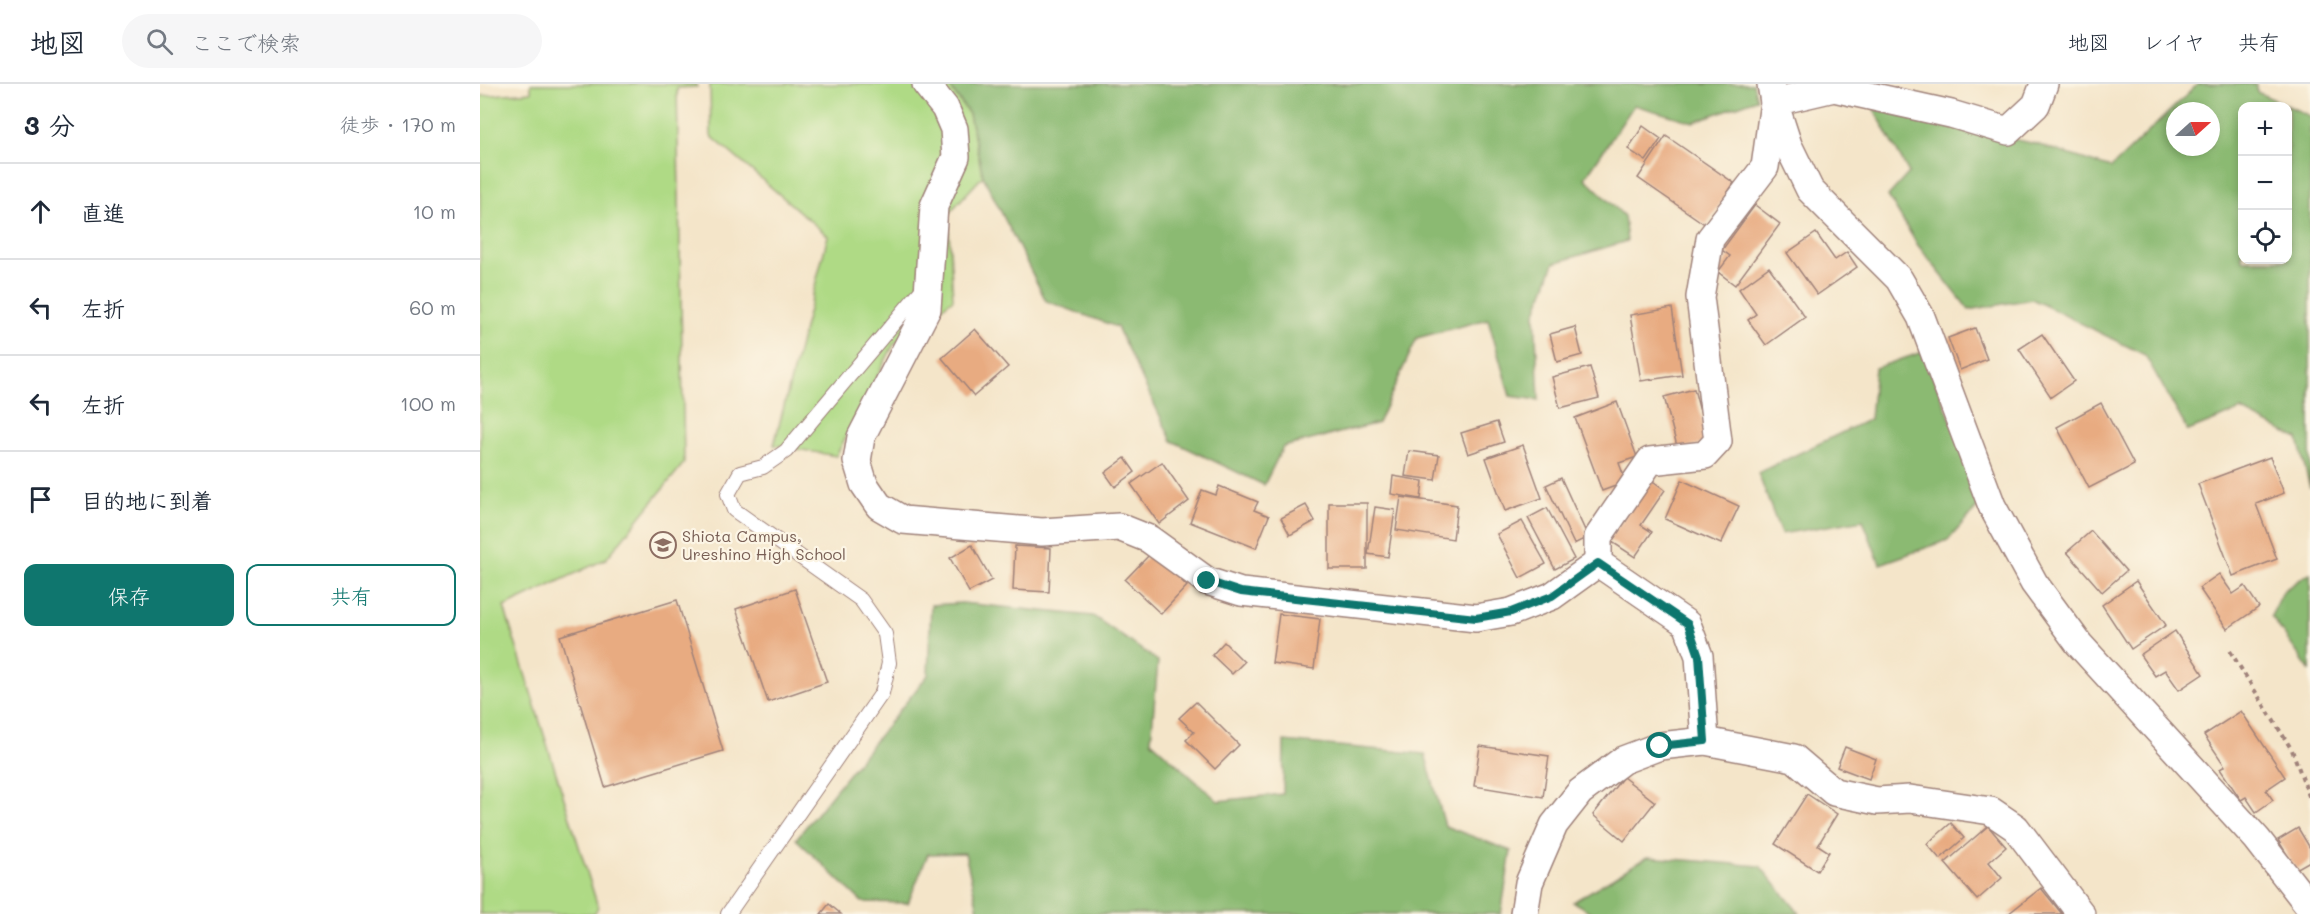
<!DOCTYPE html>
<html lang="ja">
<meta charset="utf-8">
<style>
body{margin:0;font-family:Mali,"Klee One",sans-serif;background:#f6f6f7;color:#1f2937}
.controls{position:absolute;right:18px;top:18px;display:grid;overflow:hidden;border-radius:12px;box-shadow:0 3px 9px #0003}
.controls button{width:54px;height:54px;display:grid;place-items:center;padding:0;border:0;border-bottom:2px solid #e0e1e3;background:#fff;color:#1f2937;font:30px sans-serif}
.compass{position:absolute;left:1686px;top:18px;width:54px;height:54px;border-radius:50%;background:#fff;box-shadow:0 3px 9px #0003;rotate:69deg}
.stop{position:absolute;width:18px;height:18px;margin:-14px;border:4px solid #0f766e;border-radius:50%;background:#fff}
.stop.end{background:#0f766e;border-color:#fff;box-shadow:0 2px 6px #0008}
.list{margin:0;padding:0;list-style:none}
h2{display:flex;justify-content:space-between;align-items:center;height:78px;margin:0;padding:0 24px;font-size:26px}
h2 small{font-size:20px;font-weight:400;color:#747a83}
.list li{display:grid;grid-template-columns:39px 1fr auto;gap:18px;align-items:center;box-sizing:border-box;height:96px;padding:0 24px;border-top:2px solid #e0e1e3}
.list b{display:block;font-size:22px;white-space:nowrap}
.list em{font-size:20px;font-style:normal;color:#747a83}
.actions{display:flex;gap:12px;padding:18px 24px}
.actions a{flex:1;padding:14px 0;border:2px solid #0f766e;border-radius:12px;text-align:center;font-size:21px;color:#0f766e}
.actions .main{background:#0f766e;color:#fff}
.icon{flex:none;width:33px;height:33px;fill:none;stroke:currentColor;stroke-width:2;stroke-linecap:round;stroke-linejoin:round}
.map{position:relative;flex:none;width:1830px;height:830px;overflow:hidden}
header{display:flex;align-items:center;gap:36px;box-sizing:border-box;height:84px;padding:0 30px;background:#fff;border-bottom:2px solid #e0e1e3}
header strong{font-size:28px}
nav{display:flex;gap:33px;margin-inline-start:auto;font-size:21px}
.search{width:420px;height:54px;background:#f6f6f7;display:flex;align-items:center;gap:15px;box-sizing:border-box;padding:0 21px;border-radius:33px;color:#747a83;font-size:22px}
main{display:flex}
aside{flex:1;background:#fff}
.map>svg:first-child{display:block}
.green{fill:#afda85;stroke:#7c7c58;stroke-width:1.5}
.forest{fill:#8bba72;stroke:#6a6c4e;stroke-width:1.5;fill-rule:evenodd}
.building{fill:#e8ab81}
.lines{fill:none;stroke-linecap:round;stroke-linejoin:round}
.lane-casing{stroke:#9f827a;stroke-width:16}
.street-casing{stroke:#9f827a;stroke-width:30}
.path{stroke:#9f827a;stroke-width:4;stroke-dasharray:4.5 4.5;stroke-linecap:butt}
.lane{stroke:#fff;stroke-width:14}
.street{stroke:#fff;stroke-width:27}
.route{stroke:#0f766e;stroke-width:8}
.labels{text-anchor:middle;stroke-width:4.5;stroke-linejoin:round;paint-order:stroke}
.education-label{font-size:16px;fill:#785e54;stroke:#fcf5e5;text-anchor:start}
</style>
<header>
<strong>地図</strong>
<div class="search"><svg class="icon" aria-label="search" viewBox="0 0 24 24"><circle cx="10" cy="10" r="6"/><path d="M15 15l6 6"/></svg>ここで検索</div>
<nav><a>地図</a><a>レイヤ</a><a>共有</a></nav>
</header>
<main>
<aside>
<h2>3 分<small>徒歩 · 170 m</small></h2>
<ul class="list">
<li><svg class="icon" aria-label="ahead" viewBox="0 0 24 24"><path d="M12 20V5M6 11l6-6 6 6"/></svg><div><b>直進</b></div><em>10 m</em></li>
<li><svg class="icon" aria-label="left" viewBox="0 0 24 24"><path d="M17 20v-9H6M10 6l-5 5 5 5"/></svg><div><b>左折</b></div><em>60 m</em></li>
<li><svg class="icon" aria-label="left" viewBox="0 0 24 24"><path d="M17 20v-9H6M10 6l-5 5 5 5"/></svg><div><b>左折</b></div><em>100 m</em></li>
<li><svg class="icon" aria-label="arrive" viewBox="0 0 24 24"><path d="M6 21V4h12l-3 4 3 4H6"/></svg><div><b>目的地に到着</b></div></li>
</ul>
<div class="actions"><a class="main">保存</a><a>共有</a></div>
</aside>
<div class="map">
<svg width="1830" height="830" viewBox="0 0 1830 830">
<rect width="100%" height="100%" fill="#fcf5e5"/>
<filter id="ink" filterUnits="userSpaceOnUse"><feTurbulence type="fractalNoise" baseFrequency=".0167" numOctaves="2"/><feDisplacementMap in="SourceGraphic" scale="12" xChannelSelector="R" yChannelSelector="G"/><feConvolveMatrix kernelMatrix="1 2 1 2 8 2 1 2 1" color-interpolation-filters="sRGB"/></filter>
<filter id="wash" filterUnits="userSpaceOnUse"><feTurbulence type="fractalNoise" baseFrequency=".008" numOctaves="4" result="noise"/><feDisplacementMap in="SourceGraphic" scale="24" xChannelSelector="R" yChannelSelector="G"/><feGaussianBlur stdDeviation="1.35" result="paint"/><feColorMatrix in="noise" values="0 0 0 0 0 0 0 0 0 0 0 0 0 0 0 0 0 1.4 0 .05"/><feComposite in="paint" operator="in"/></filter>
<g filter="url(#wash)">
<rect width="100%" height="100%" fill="#f4e5c9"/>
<g class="green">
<path d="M 51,0 L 217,0 L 217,3 L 197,4 L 204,379 L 126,475 L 24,523 L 118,823 L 114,830 L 0,830 L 0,12 L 51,8 Z"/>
<path d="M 230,0 L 468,0 L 489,30 L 503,92 L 468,130 L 473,215 L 414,260 L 356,372 L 294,361 L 348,152 L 231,52 Z"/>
</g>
<g class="forest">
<path d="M 468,0 L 1273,0 L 1277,15 L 1213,38 L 1154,21 L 1105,94 L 1144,132 L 1147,157 L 1074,179 L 1055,230 L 1059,316 L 1030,312 L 1008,235 L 937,254 L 898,339 L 803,363 L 784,401 L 692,357 L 637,243 L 566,217 L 503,92 L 489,30 Z"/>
<path d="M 1718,0 L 1777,0 L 1777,8 L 1830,32 L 1830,404 L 1818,355 L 1761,326 L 1708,347 L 1665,271 L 1552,215 L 1489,226 L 1437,160 L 1408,112 L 1429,89 L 1394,25 L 1556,60 L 1631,84 ZM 1762,22 L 1808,22 L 1808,176 L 1762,176 ZM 1695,27 L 1731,27 L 1731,63 L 1695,63 Z"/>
<path d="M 1443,268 L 1504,416 L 1468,456 L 1400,480 L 1383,436 L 1301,450 L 1278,389 L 1390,335 L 1395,284 Z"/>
<path d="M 1830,489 L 1830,587 L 1791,532 L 1804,506 Z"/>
<path d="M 482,519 L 613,532 L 678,577 L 671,657 L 738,717 L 803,710 L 804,657 L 945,670 L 965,742 L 1031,767 L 1021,830 L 499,830 L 485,769 L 448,770 L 428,819 L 382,818 L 316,755 L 448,591 L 451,521 Z"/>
<path d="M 1167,773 L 1280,782 L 1320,830 L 1114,830 L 1093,818 Z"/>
</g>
<g id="blocks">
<g class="building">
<path d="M 1163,42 L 1181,55 L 1166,77 L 1148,65 Z"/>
<path d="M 1186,52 L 1254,99 L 1226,141 L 1158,94 Z"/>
<path d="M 1275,121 L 1300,140 L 1255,201 L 1238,188 L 1250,172 L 1242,166 Z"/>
<path d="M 1336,149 L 1355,176 L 1367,168 L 1377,183 L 1337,211 L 1307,169 Z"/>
<path d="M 1289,183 L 1325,233 L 1286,261 L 1268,236 L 1276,230 L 1259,205 Z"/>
<path d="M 1192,224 L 1202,291 L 1161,297 L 1150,231 Z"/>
<path d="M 1095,243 L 1102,271 L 1077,278 L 1070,250 Z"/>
<path d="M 1495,244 L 1507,275 L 1480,286 L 1468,254 Z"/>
<path d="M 495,245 L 528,283 L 494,312 L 462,274 Z"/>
<path d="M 1562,250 L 1594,297 L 1571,313 L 1539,265 Z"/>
<path d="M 1110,283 L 1119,314 L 1080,324 L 1072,293 Z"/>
<path d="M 1214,305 L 1228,358 L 1198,366 L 1184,313 Z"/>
<path d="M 1137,318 L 1157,373 L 1139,379 L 1146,398 L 1122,407 L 1095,334 Z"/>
<path d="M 1621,319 L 1654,381 L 1609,404 L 1577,343 Z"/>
<path d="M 1017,338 L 1024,358 L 988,370 L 981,349 Z"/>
<path d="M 1043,361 L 1062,414 L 1025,427 L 1006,374 Z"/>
<path d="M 929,367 L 959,371 L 955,396 L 925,392 Z"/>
<path d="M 1790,373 L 1804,409 L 1776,420 L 1797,475 L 1753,492 L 1718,400 Z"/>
<path d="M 645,374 L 655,388 L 635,403 L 625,389 Z"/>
<path d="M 682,378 L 709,417 L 679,440 L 651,400 Z"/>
<path d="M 913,392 L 943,397 L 941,415 L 911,410 Z"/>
<path d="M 1081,394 L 1108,453 L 1094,460 L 1066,401 Z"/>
<path d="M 1170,395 L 1185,406 L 1161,441 L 1172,448 L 1155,473 L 1129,456 Z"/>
<path d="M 1202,396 L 1259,422 L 1241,460 L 1185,435 Z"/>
<path d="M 739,402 L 778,418 L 774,426 L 789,432 L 776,464 L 710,438 L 722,406 L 736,411 Z"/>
<path d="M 921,413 L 977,421 L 973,455 L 916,446 Z"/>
<rect x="849" y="419" width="38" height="66"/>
<path d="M 826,421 L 835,437 L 810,451 L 801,434 Z"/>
<path d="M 895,423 L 915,426 L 908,473 L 888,470 Z"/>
<path d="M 1067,424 L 1094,475 L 1075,485 L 1048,434 Z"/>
<path d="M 1042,437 L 1066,480 L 1040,494 L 1017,450 Z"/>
<path d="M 1611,447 L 1646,487 L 1622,508 L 1587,468 Z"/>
<path d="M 492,461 L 512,496 L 489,508 L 470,474 Z"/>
<path d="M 535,462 L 571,464 L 569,508 L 533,506 Z"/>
<path d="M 672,468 L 707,502 L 681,530 L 645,496 Z"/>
<path d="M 1739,490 L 1753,510 L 1765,502 L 1779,523 L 1747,545 L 1719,504 Z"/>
<path d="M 1656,497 L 1686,541 L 1651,565 L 1622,521 Z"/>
<path d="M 315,505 L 347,598 L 288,618 L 256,525 Z"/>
<path d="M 197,516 L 243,667 L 125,703 L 80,552 Z"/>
<path d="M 799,530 L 840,535 L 834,585 L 792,579 Z"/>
<path d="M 1695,547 L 1723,590 L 1699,606 L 1685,586 L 1675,592 L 1660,571 Z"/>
<path d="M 744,558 L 764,578 L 752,590 L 732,571 Z"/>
<path d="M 716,618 L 759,661 L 735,685 L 706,656 L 714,648 L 699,634 Z"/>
<path d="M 1761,627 L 1805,693 L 1786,706 L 1793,716 L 1776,728 L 1766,713 L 1761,716 L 1740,685 L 1745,682 L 1724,651 Z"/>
<path d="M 1000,662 L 1069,672 L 1063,713 L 994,702 Z"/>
<path d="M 1365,663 L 1396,675 L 1389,695 L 1357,683 Z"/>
<path d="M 1143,693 L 1175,718 L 1144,757 L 1113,731 Z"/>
<path d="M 1327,710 L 1357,730 L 1338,761 L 1349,768 L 1337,787 L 1295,760 Z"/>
<path d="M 1471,739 L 1484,754 L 1460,775 L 1447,760 Z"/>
<path d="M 1508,742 L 1526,763 L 1509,778 L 1522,794 L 1497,816 L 1465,779 Z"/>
<path d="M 1818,744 L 1830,764 L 1830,777 L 1816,785 L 1798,756 Z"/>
<path d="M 1561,804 L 1582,830 L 1528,830 Z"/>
<path d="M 349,820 L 361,830 L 341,830 Z"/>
</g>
</g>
</g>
<g filter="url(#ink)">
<use href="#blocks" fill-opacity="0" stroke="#9f827a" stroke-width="1.5"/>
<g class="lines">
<defs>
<path id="lane" d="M 248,830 L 402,609 L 409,579 L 405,550 L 381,516 L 254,426 L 248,410 L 260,389 L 283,383 L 306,367 L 445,202"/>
<g id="street">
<path d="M 446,0 L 465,24 L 474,45 L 476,73 L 454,122 L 447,225 L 381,353 L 377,377 L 384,400 L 399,422 L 423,436 L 562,448 L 639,443 L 669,455 L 727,497 L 761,508 L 996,534 L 1031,528 L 1072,512 L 1118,479"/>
<path d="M 1291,0 L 1294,18 L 1308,61 L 1330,106 L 1419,195 L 1441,233 L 1512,422 L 1554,499 L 1599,560 L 1777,755 L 1830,823"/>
<path d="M 1294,18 L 1354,4 L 1471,30 L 1528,47 L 1556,21 L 1564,0"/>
<path d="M 1118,479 L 1118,453 L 1170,377 L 1225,371 L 1238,357 L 1220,213 L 1230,155 L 1285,83 L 1293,25"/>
<path d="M 1118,479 L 1207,540 L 1219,572 L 1225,657"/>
<path d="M 1044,830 L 1049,799 L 1074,741 L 1100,708 L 1143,676 L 1180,662 L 1225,657 L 1314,674 L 1354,708 L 1397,717 L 1430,715 L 1511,727 L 1536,744 L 1601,830"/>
</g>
</defs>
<use href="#lane" class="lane-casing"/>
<use href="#street" class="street-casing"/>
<path class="path" d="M 1750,567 L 1812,666 L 1830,715"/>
<use href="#lane" class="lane"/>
<use href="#street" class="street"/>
</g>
</g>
<g class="lines" filter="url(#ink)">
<path class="route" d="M 727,497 L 761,508 L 996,534 L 1031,528 L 1072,512 L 1118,479 L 1208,540 L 1219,572 L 1225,657 L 1180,662"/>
</g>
<defs>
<symbol id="school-ring" viewBox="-11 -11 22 22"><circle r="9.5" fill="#fcf5e5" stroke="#8d6e63" stroke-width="1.5"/><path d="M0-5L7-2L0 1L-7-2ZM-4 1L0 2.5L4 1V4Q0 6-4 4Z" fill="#8d6e63"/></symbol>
</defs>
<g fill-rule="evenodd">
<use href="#school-ring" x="168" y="446" width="30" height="30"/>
</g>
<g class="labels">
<g class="education-label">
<text x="202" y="458">Shiota Campus,<tspan x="202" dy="18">Ureshino High School</tspan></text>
</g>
</g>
</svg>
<div class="controls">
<button>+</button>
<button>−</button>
<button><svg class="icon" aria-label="locate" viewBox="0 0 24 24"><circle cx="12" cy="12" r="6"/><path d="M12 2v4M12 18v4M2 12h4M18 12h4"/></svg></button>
</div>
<svg class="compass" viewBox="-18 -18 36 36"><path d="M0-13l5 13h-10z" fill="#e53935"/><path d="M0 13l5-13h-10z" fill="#747a83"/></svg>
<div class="stop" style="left:1180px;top:662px"></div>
<div class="stop end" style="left:727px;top:497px"></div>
</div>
</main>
